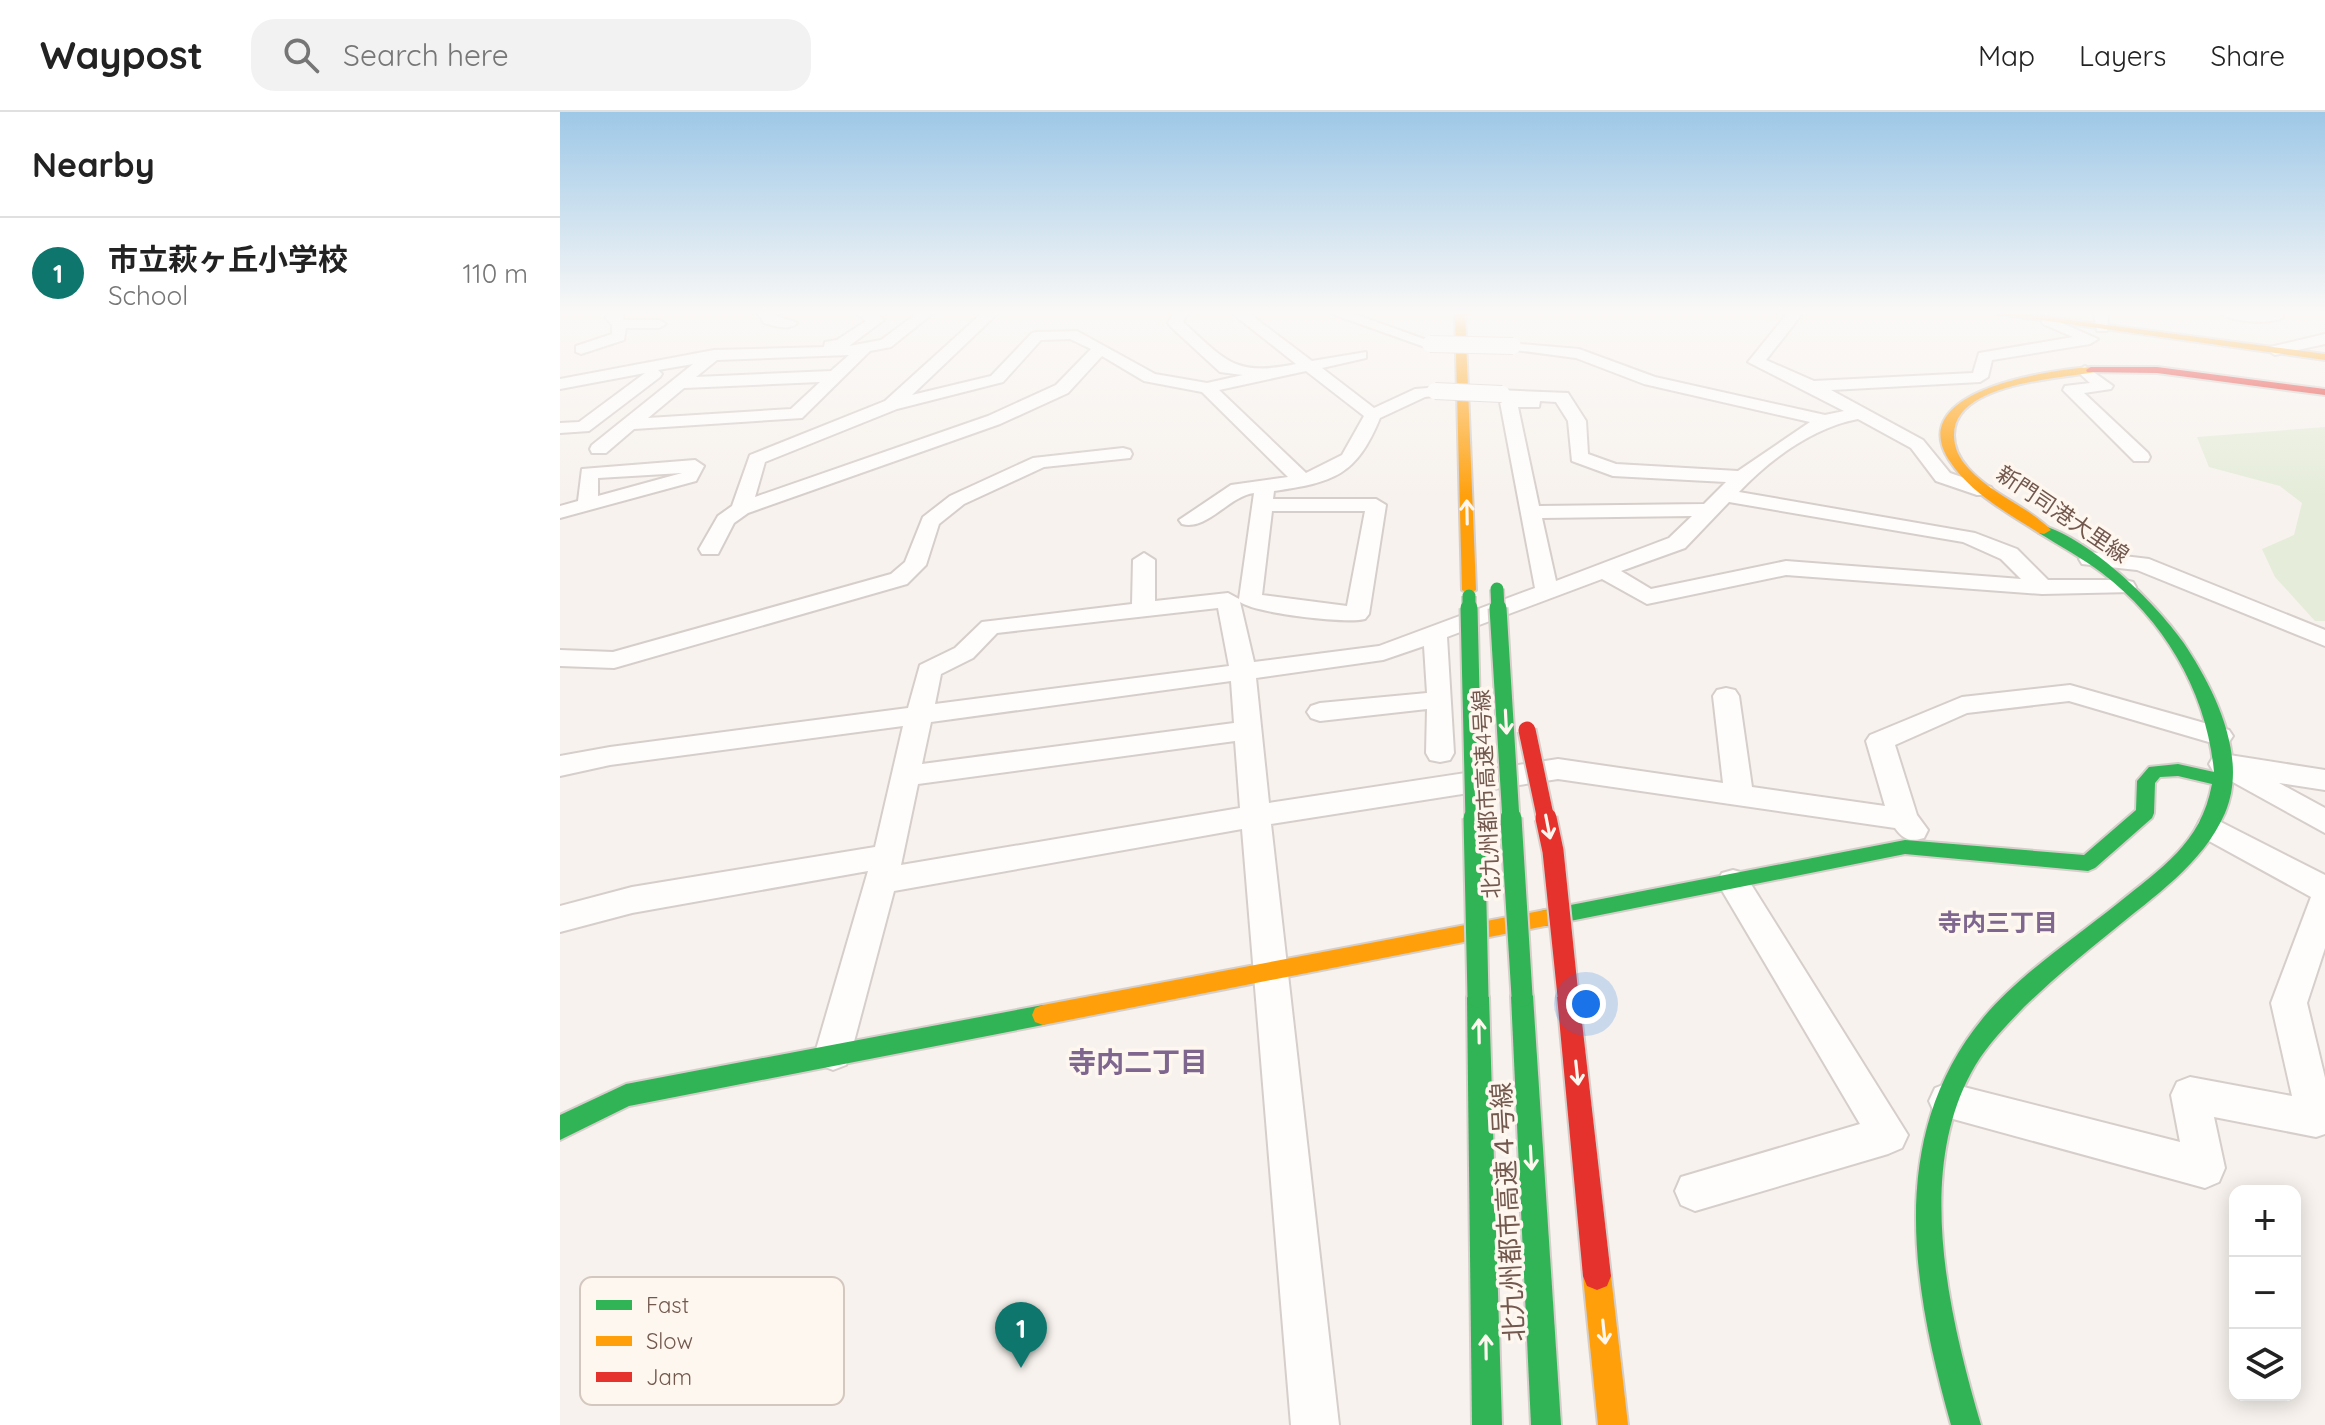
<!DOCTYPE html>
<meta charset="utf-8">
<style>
body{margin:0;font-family:Quicksand,"Noto Sans JP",sans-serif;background:#f2f2f2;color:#222}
.controls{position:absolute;right:24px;bottom:24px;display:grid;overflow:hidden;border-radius:16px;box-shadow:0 4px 20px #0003}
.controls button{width:72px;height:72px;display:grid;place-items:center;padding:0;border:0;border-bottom:2px solid #e0e0e0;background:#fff;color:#222;font:40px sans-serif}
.you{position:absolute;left:1026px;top:892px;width:28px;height:28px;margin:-20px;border:6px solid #fff;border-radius:50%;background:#1a73e8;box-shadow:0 0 0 12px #1a73e833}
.badge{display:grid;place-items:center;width:52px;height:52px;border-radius:50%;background:#0f766e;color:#fff;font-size:26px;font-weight:700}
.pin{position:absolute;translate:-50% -66px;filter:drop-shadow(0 2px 4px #0008)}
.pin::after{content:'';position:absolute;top:42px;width:28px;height:24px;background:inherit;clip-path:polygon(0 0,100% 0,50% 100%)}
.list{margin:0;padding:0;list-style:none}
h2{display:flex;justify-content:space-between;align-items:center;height:104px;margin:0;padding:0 32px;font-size:34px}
h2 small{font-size:26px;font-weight:400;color:#767676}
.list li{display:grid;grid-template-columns:52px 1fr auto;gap:24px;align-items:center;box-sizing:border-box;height:112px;padding:0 32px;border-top:2px solid #e0e0e0}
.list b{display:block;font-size:30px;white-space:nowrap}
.list p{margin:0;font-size:26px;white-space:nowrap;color:#767676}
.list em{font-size:26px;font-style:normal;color:#767676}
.icon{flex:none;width:44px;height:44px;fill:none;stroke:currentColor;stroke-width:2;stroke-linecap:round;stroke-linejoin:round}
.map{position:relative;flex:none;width:1765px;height:1313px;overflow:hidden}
header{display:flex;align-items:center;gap:48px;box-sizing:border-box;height:112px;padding:0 40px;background:#fff;border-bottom:2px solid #e0e0e0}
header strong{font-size:38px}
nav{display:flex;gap:44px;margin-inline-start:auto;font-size:28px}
.search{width:560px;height:72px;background:#f2f2f2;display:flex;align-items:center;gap:20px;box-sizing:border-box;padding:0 28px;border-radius:24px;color:#767676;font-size:30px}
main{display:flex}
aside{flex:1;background:#fff}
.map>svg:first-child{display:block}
.green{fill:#e5ecd9}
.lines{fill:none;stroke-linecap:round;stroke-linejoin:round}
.street-casing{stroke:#d6ceca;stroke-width:4}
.fast-casing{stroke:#d6ceca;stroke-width:4}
.slow-casing{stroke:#d6ceca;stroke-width:4}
.jam-casing{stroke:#d6ceca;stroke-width:4}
.street{fill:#fefdfc;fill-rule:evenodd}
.fast{fill:#30b455;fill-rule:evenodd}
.slow{fill:#ff9f0a;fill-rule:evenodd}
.jam{fill:#e5322d;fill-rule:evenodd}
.street-bridge-casing{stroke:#d6ceca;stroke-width:18;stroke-linecap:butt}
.fast-bridge-far2-casing{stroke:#d8cfcb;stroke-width:16;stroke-linecap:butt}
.fast-bridge-far1-casing{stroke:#d8cfcb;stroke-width:21;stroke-linecap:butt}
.fast-bridge-casing{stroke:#d8cfcb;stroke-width:25;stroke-linecap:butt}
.jam-bridge-far1-casing{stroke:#d8cfcb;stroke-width:21;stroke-linecap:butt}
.jam-bridge-casing{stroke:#d8cfcb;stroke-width:25;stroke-linecap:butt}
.street-bridge{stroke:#fefdfc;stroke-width:16}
.fast-bridge-far2{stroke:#30b455;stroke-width:13}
.fast-bridge-far1{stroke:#30b455;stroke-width:17}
.fast-bridge{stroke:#30b455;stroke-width:21}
.jam-bridge-far1{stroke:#e5322d;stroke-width:17}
.jam-bridge{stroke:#e5322d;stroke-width:21}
.oneway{stroke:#fef7ef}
.labels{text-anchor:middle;stroke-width:7;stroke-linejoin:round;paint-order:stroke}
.street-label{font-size:22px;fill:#73584e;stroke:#fef7ef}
.neighbourhood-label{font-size:24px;font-weight:bold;fill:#7e668f;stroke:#fef7ef}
.near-street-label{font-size:26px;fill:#73584e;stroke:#fef7ef}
.near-neighbourhood-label{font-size:28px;font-weight:bold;fill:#7e668f;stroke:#fef7ef}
.key{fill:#fef7ef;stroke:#d4c7bf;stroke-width:2}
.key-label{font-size:22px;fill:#73584e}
</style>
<header>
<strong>Waypost</strong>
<div class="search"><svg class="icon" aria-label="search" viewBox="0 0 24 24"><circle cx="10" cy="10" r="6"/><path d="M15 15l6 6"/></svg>Search here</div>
<nav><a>Map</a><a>Layers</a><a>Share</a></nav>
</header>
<main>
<aside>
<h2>Nearby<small></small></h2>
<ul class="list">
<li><span class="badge">1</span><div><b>市立萩ヶ丘小学校</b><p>School</p></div><em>110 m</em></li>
</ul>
</aside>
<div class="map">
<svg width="1765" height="1313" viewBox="0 0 1765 1313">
<rect width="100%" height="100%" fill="#f7f2ed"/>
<path class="green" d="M 1765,315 L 1765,509 L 1755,509 L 1715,465 L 1702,437 L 1734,423 L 1742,391 L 1720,374 L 1649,355 L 1637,325 Z"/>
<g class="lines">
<defs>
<g id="street">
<path d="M 48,202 L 63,202 L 63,208 L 99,208 L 106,212 L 99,216 L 66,216 L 64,228 L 21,242 L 16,240 L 16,234 L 52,222 L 52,213 L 46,206 Z"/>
<path d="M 198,202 L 212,202 L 237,211 C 230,219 214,214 204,211 Z"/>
<path d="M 297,202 L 316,202 L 324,208 L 289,234 L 321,228 L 356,202 L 372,202 L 331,235 L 310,239 L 242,306 L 74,317 L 46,341 L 32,341 L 30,337 L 32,333 L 133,252 L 98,258 L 102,262 L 100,265 L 29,319 L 0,321 L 0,311 L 19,310 L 85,261 L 0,277 L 0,267 L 154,238 L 264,235 L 265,230 L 277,228 L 306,209 ZM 289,243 L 271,259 L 136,265 L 157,248 ZM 260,270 L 231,297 L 88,306 L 124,276 Z"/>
<path d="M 421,202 L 437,202 L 352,283 L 431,264 L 472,221 L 477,220 L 517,219 L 595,262 L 647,271 L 683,263 L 660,260 L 610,214 L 608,211 L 613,202 L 627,202 L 623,210 C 666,249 675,265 736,252 L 673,202 L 690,202 L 752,249 L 806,240 L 806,246 L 762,256 L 814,296 L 855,277 L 881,275 L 883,279 L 881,283 L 865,285 L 820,306 C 796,364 774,370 714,379 L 713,387 L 816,387 L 826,393 L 809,502 L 805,507 C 785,512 695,501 680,490 L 694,550 L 819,534 L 975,476 L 940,290 L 942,287 L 934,282 L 936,278 L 1008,281 L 1026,309 L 1028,342 L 1056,352 L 1178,359 L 1250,310 L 1084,272 L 1016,246 L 948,237 L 948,231 L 1019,237 L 1095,265 L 1265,303 L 1284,299 L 1188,250 L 1227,202 L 1242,202 L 1206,248 L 1254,269 L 1413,261 L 1419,241 L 1513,225 L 1483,212 L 1481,209 L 1488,205 L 1538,227 L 1530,232 L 1432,248 L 1428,265 L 1420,270 L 1271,278 L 1363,328 L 1390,361 L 1431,375 L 1434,379 L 1431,383 L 1417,383 L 1376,369 L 1351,336 L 1298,307 C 1254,315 1210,347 1179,380 L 1415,421 L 1457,437 L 1488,468 L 1565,468 L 1573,470 L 1576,475 L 1573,480 L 1482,482 L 1226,463 L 1087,492 L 1042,467 L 887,525 L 894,641 L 890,648 L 880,650 L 870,648 L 866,641 L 867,597 L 760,609 L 751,606 L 747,600 L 751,594 L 760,591 L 867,581 L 864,534 L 823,548 L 696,566 L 709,691 L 998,647 L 1163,671 L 1153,584 L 1157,578 L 1166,576 L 1175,578 L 1179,584 L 1192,675 L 1325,694 L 1306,629 L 1310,623 L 1402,585 L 1510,573 L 1669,618 L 1673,624 L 1669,630 L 1659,633 L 1509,589 L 1407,601 L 1335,633 L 1357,703 L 1368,718 L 1364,726 C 1350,730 1344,728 1335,716 L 998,667 L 711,712 L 779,1313 L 731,1313 L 682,717 L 334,779 L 291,941 L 286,953 L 273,958 L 260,953 L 255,941 L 308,759 L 72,801 L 0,820 L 0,794 L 72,775 L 315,735 L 343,614 L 50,653 L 0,664 L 0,644 L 50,635 L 348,596 L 360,553 L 395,536 L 422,510 L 572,492 L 573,448 L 584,441 L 595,448 L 595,489 L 668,481 L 679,487 L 694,381 C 669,384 647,419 622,412 L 619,408 L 671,373 L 728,365 L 642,280 L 584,269 L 542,244 L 508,281 L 440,312 L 188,401 L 174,411 L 158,442 L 142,442 L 139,437 L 158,404 L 172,394 L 190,343 L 325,289 ZM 510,227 L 531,237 L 496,273 L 428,304 L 195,385 L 205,350 L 337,297 L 443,270 L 481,228 ZM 746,259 L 804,304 L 782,343 L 746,361 L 659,278 ZM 980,289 L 996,290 L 1008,309 L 1012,349 L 1053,364 L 1166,370 L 1144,392 L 979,394 L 958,295 L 979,295 ZM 1169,390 L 1403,430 L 1441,447 L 1461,467 L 1226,449 L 1091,477 L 1061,459 L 1125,436 ZM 712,399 L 805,399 L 787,494 L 702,483 ZM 1132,404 L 1109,426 L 996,469 L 982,406 ZM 658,496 L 669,554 L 375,592 L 381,562 L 413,546 L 437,521 ZM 671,569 L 674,611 L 362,652 L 371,610 ZM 675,629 L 680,696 L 341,753 L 358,672 Z"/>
<path d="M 772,202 L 794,202 L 878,232 L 870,237 L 865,235 Z"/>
<path d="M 1534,202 L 1548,202 L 1547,219 L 1537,219 Z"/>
<path d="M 1662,202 L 1722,202 L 1724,205 C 1713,213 1674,210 1662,202 Z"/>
<path d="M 1765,222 L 1765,232 L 1715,243 L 1707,238 L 1710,235 Z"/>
<path d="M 1525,254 L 1553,274 L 1551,277 L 1524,281 L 1588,341 L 1590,345 L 1588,349 L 1574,349 L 1503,278 L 1505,274 L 1530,271 L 1517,259 Z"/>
<path d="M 563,336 L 570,338 L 572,342 L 570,346 L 484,355 L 404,392 L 379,412 L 366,453 L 347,472 L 54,556 L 0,554 L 0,538 L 53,540 L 331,462 L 345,450 L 363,405 L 390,384 L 473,346 Z"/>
<path d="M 135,348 L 144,354 L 136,369 L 0,406 L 0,394 L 18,389 L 22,357 ZM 122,361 L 38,384 L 38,366 Z"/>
<path d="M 1530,440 L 1589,447 L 1765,518 L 1765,534 L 1577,458 L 1522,452 L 1519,447 Z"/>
<path d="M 1663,642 L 1765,658 L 1765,678 L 1719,671 L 1765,696 L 1765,721 L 1653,659 L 1649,652 L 1653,645 Z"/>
<path d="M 1651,705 L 1765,763 L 1765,836 L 1747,891 L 1765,966 L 1765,1022 L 1756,1025 L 1654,1005 L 1665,1056 L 1659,1070 L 1645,1076 L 1375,1002 L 1369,989 L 1375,976 L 1388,971 L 1620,1030 L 1611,983 L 1617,970 L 1630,965 L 1732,984 L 1711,891 L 1751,785 L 1640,724 L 1636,716 L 1640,708 Z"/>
<path d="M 1173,758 L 1184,761 L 1348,1023 L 1342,1036 L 1328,1042 L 1135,1099 L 1121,1093 L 1115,1079 L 1121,1065 L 1300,1012 L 1157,770 L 1162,761 Z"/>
</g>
<g id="fast">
<path d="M 1484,414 C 1532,429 1594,489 1623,530 C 1654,576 1689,645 1665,701 C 1643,752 1593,785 1552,819 C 1522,843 1492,868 1464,895 C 1445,915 1424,936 1411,961 C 1355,1065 1390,1207 1421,1313 L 1391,1313 C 1353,1177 1325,1025 1423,906 C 1460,862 1512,828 1557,792 C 1601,756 1641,732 1652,672 L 1618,664 L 1600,665 L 1595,671 L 1594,701 L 1592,706 L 1535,756 L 1528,759 L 1345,742 L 985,814 L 978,812 L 975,806 L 978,800 L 985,798 L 1345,728 L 1524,743 L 1576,698 L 1577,669 L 1589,655 L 1618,652 L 1654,660 C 1647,581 1605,509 1542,461 C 1522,446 1500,434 1479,421 L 1479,415 Z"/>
<path d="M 962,874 L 970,877 L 973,884 L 1001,1313 L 971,1313 L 951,884 L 954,877 Z"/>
<path d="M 918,875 L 926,878 L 929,885 L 942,1313 L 912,1313 L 907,885 L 910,878 Z"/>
<path d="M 483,893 L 491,896 L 494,903 L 491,910 L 483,913 L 69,994 L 0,1028 L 0,1003 L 66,972 Z"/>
</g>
<g id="slow">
<path d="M 895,202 L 905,202 L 916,478 L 909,482 L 902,478 Z"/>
<path d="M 1438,202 L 1464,202 L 1765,242 L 1765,248 Z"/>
<path d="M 1531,255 L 1536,258 L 1535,260 C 1498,267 1394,271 1394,323 C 1394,336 1399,346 1408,356 C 1431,382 1467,394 1491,418 L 1484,422 L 1479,421 C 1448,401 1410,381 1389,348 C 1344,278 1490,258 1531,255 Z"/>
<path d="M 985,798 L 992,800 L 995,806 L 992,812 L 985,814 L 483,913 L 475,910 L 472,903 L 475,896 L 483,893 Z"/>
<path d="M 1037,1150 L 1047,1154 L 1051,1164 L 1068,1313 L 1038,1313 L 1023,1164 L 1027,1154 Z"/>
</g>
<g id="jam">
<path d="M 1531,255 L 1597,255 L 1765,277 L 1765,283 L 1597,261 L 1527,260 L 1526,258 Z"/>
<path d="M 1008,874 L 1016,877 L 1019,884 L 1051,1164 L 1047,1174 L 1037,1178 L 1027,1174 L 1023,1164 L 997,884 L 1000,877 Z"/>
</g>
</defs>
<use href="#street" class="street-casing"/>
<use href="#fast" class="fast-casing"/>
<use href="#slow" class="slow-casing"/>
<use href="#jam" class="jam-casing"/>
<use href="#street" class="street"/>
<use href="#fast" class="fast"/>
<use href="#slow" class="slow"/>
<use href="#jam" class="jam"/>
<defs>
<g id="street-bridge">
<path d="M 870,232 L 953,234"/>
<path d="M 875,279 L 942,282"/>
</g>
<g id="fast-bridge-far2">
<path d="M 937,477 L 938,498"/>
<path d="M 909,484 L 909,498"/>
</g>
<g id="fast-bridge-far1">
<path d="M 909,496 L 914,708"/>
<path d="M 938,496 L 951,708"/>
</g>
<g id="fast-bridge">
<path d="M 914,706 L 918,885"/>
<path d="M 951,706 L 962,884"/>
</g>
<path id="jam-bridge-far1" d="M 967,618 L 986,708"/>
<path id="jam-bridge" d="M 986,706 L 993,739 L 1008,884"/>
</defs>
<use href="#street-bridge" class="street-bridge-casing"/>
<use href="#fast-bridge-far2" class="fast-bridge-far2-casing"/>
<use href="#fast-bridge-far1" class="fast-bridge-far1-casing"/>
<use href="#fast-bridge" class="fast-bridge-casing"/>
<use href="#jam-bridge-far1" class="jam-bridge-far1-casing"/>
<use href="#jam-bridge" class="jam-bridge-casing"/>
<use href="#street-bridge" class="street-bridge"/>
<use href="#fast-bridge-far2" class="fast-bridge-far2"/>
<use href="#fast-bridge-far1" class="fast-bridge-far1"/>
<use href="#fast-bridge" class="fast-bridge"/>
<use href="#jam-bridge-far1" class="jam-bridge-far1"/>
<use href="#jam-bridge" class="jam-bridge"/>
</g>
<defs><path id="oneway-shaft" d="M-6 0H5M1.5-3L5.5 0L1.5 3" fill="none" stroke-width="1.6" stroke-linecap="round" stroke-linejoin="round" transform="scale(2)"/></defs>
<g class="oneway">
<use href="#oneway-shaft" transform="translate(907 400) rotate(-91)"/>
<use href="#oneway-shaft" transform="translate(946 610) rotate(87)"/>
<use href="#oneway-shaft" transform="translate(988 715) rotate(79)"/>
<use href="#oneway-shaft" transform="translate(919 919) rotate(-91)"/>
<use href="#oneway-shaft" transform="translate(1017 961) rotate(84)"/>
<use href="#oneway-shaft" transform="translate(971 1046) rotate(87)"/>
<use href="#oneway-shaft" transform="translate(1044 1220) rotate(84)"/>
<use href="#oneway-shaft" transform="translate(926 1235) rotate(-91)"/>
</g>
<linearGradient id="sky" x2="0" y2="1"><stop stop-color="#9ec8e7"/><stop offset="0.52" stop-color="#fbf9f7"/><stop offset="1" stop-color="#fbf9f7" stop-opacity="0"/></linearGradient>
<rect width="1765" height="386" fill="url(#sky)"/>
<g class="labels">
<g class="street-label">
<text transform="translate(1503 402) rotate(34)" y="8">新門司港大里線</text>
<text transform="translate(926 682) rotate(-93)" y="8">北九州都市高速4号線</text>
</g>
<g class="neighbourhood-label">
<text x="1438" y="819">寺内三丁目</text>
</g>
<g class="near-street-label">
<text transform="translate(948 1100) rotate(-93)" y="9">北九州都市高速４号線</text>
</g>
<g class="near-neighbourhood-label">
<text x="578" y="960">寺内二丁目</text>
</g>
</g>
<rect x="20" y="1165" width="264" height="128" rx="12" class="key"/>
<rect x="36" y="1188" width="36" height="10" fill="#30b455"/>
<rect x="36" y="1224" width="36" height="10" fill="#ff9f0a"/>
<rect x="36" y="1260" width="36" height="10" fill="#e5322d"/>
<g class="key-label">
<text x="86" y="1201">Fast</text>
<text x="86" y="1237">Slow</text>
<text x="86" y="1273">Jam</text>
</g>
</svg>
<div class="controls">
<button>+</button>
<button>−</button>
<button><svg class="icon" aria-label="layers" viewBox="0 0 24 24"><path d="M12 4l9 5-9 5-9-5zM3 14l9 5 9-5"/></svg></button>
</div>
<div class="you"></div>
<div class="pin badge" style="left:461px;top:1256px">1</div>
</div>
</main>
